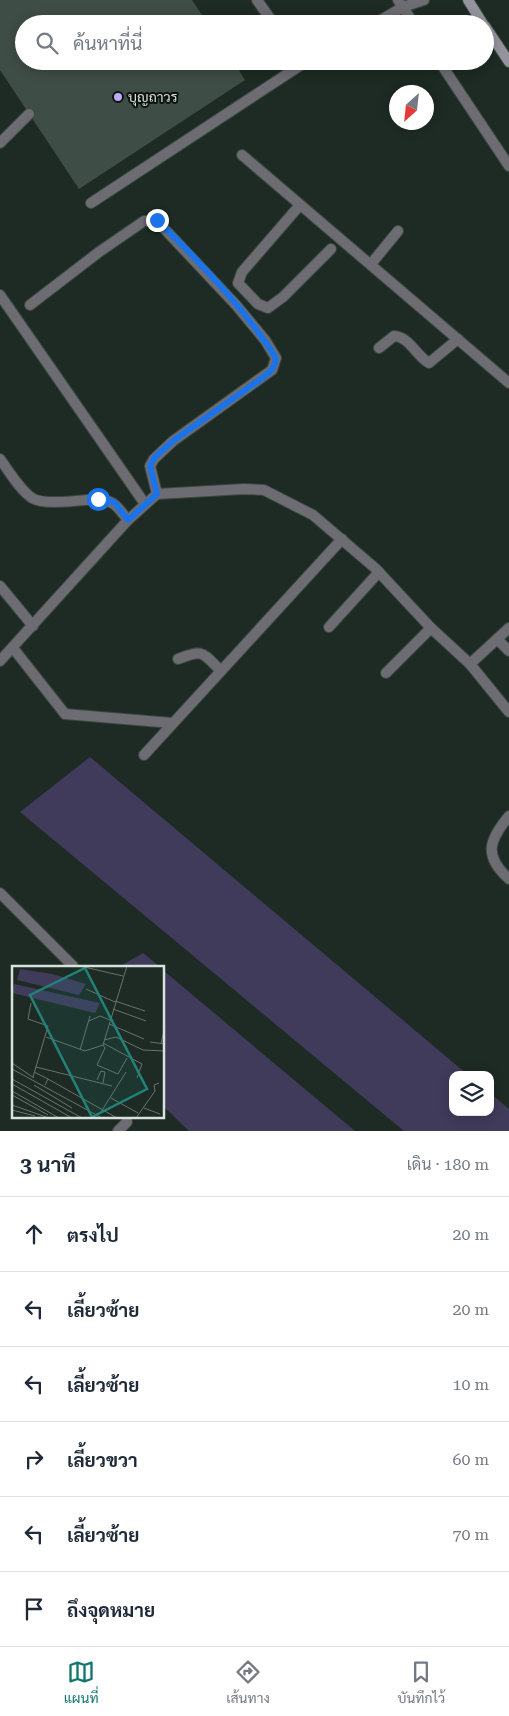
<!DOCTYPE html>
<html lang="th">
<meta charset="utf-8">
<style>
body{margin:0;font-family:"Roboto Serif",Sarabun,serif;background:#f6f6f7;color:#1f2937}
.controls{position:absolute;right:15px;bottom:15px;display:grid;overflow:hidden;border-radius:10px;box-shadow:0 2px 12px #0003}
.controls button{width:45px;height:45px;display:grid;place-items:center;padding:0;border:0;border-bottom:1px solid #e0e1e3;background:#fff;color:#1f2937;font:25px sans-serif}
.compass{position:absolute;left:389px;top:85px;width:45px;height:45px;border-radius:50%;background:#fff;box-shadow:0 2px 12px #0003;rotate:207deg}
.stop{position:absolute;width:15px;height:15px;margin:-11px;border:4px solid #1a73e8;border-radius:50%;background:#fff}
.stop.end{background:#1a73e8;border-color:#fff;box-shadow:0 1px 5px #0008}
.list{margin:0;padding:0;list-style:none}
h2{display:flex;justify-content:space-between;align-items:center;height:65px;margin:0;padding:0 20px;font-size:21px}
h2 small{font-size:16px;font-weight:400;color:#747a83}
.list li{display:grid;grid-template-columns:32px 1fr auto;gap:15px;align-items:center;box-sizing:border-box;height:75px;padding:0 20px;border-top:1px solid #e0e1e3}
.list b{display:block;font-size:19px;white-space:nowrap}
.list em{font-size:16px;font-style:normal;color:#747a83}
.icon{flex:none;width:28px;height:28px;fill:none;stroke:currentColor;stroke-width:2;stroke-linecap:round;stroke-linejoin:round}
.map{position:relative;flex:none;width:509px;height:1131px;overflow:hidden}
.search{position:absolute;background:#fff;box-shadow:0 2px 12px #0003;left:15px;right:15px;top:15px;height:55px;display:flex;align-items:center;gap:12px;box-sizing:border-box;padding:0 18px;border-radius:28px;color:#747a83;font-size:19px}
.sheet{height:515px;background:#fff}
nav{display:flex;justify-content:space-around;align-items:center;box-sizing:border-box;height:70px;border-top:1px solid #e0e1e3;background:#fff;font-size:14px;color:#747a83}
nav a{display:grid;justify-items:center;gap:2px}
nav .on{color:#0f766e}
.map>svg:first-child{display:block}
.water{fill:#413b5b}
.building{fill:#3e4d45}
.lines{fill:none;stroke-linecap:round;stroke-linejoin:round}
.lane-casing{stroke:#3b4841;stroke-width:12}
.street-casing{stroke:#3b4841;stroke-width:12}
.secondary-casing{stroke:#3b4841;stroke-width:12}
.lane{stroke:#6d6c73;stroke-width:10}
.street{stroke:#6d6c73;stroke-width:10}
.secondary{stroke:#95939e;stroke-width:10}
.route{stroke:#1a73e8;stroke-width:6}
.poi-dot{fill:#b9abf7;stroke:#0c120f;stroke-width:2}
.labels{text-anchor:middle;stroke-width:4;stroke-linejoin:round;paint-order:stroke}
.poi-label{font-size:14px;fill:#d8e1dc;stroke:#0c120f;text-anchor:start}
.inset-road{fill:none;stroke:#68746e;stroke-width:1}
.view{fill:#238179;fill-opacity:0.15;stroke:#238179;stroke-width:2.5}
.inset-edge{fill:none;stroke:#d8e1dc;stroke-width:2.5}
</style>
<div class="map">
<svg width="509" height="1131" viewBox="0 0 509 1131">
<rect width="100%" height="100%" fill="#1d2b24"/>
<g class="water">
<path d="M 90,757 L 468,1075 L 453,1075 L 453,1112 L 490,1112 L 490,1093 L 509,1109 L 509,1131 L 404,1131 L 20,812 Z"/>
<path d="M 143,953 L 160,967 L 119,967 Z"/>
<path d="M 164,971 L 355,1131 L 189,1131 L 164,1107 Z"/>
</g>
<path class="building" d="M 0,0 L 192,0 L 208,24 L 24,24 L 24,61 L 233,61 L 245,80 L 79,189 L 0,70 Z"/>
<g class="lines">
<defs>
<g id="lane">
<path d="M 257,0 L 274,24"/>
<path d="M 398,0 L 414,24"/>
<path d="M 374,24 L 403,7 L 424,0"/>
<path d="M 439,61 L 509,166"/>
<path d="M 0,143 L 29,114"/>
<path d="M 242,155 L 509,383"/>
<path d="M 91,203 L 307,61"/>
<path d="M 300,205 L 242,272 L 238,283 L 258,304 L 268,308 L 283,297 L 331,249"/>
<path d="M 371,264 L 398,231"/>
<path d="M 0,295 L 145,504"/>
<path d="M 30,305 L 99,252 L 144,221 L 157,221 L 236,305 L 265,340 L 276,358 L 272,370 L 173,441 L 154,459 L 150,466 L 157,494"/>
<path d="M 379,348 L 394,336 C 410,337 416,356 429,363 L 458,339"/>
<path d="M 0,459 C 9,471 19,489 32,498 C 45,506 81,500 98,499 C 117,502 116,506 128,520"/>
<path d="M 0,586 L 33,626"/>
<path d="M 329,627 L 379,572"/>
<path d="M 497,639 L 509,651"/>
<path d="M 13,648 L 65,714"/>
<path d="M 470,664 L 509,628"/>
<path d="M 386,673 L 431,628"/>
<path d="M 509,816 C 489,840 483,856 509,879"/>
<path d="M 118,1131 L 127,1122"/>
</g>
<g id="street">
<path d="M 178,659 C 203,649 202,652 220,670"/>
<path d="M 0,661 L 128,520 L 157,494 L 244,489 L 264,490 L 313,515 L 375,568 L 431,628 L 470,664 L 509,712"/>
<path d="M 65,714 L 172,723"/>
<path d="M 144,755 L 342,539"/>
<path d="M 0,893 L 73,966"/>
</g>
<g id="secondary">
<path d="M 468,0 L 483,24"/>
<path d="M 485,26 L 509,62"/>
</g>
</defs>
<use href="#lane" class="lane-casing"/>
<use href="#street" class="street-casing"/>
<use href="#secondary" class="secondary-casing"/>
<use href="#lane" class="lane"/>
<use href="#street" class="street"/>
<use href="#secondary" class="secondary"/>
</g>
<g class="lines">
<path class="route" d="M 98,499 L 114,502 L 128,520 L 157,494 L 150,466 L 154,458 L 173,441 L 265,376 C 272,370 275,367 276,358 C 246,310 198,260 157,220"/>
</g>
<circle class="poi-dot" cx="118" cy="97" r="5"/>
<g class="labels">
<g class="poi-label">
<text x="128" y="102">บุญถาวร</text>
</g>
</g>
<g transform="translate(12 966)">
<rect width="152" height="152" fill="#1d2b24"/>
<path d="M 8,3 L 40,8 L 74,18 L 67,29 L 5,14 ZM 2,18 L 88,37 L 83,47 L 0,27 Z" fill="#413b5b"/>
<path class="inset-road" d="M 68,0 L 111,10M 74,23 L 103,36M 103,35 L 133,45M 19,37 L 16,53 L 36,60 L 21,111M 101,43 L 134,55M 77,55 L 88,50 L 98,54M 97,58 L 132,73M 34,71 L 73,85 L 91,79M 92,74 L 104,71 L 131,84 L 153,85M 138,76 L 153,78M 91,77 L 130,98 L 125,112M 149,78 L 153,60M 68,84 L 78,50M 115,92 L 106,108 L 85,99 L 93,82 L 91,79 L 115,0M 0,97 L 22,112M 24,101 L 100,120M 0,103 L 90,152M 22,106 L 36,113M 0,113 L 70,152M 85,114 L 89,105 L 93,106 L 91,117M 0,118 L 60,152M 22,119 L 60,142M 33,119 L 36,113 L 105,152M 0,125 L 47,152M 0,129 L 36,149M 99,132 L 126,147M 0,139 L 37,152M 132,142 L 148,148M 0,144 L 23,150M 89,146 L 114,106M 124,152 L 143,125 L 142,119 L 147,117"/>
<path class="view" d="M 73,2 L 135,123 L 80,151 L 18,29 Z"/>
<rect width="152" height="152" class="inset-edge"/>
</g>
</svg>
<div class="controls">
<button><svg class="icon" aria-label="layers" viewBox="0 0 24 24"><path d="M12 4l9 5-9 5-9-5zM3 14l9 5 9-5"/></svg></button>
</div>
<svg class="compass" viewBox="-18 -18 36 36"><path d="M0-13l5 13h-10z" fill="#e53935"/><path d="M0 13l5-13h-10z" fill="#747a83"/></svg>
<div class="stop" style="left:98px;top:499px"></div>
<div class="stop end" style="left:157px;top:220px"></div>
<div class="search"><svg class="icon" aria-label="search" viewBox="0 0 24 24"><circle cx="10" cy="10" r="6"/><path d="M15 15l6 6"/></svg>ค้นหาที่นี่</div>
</div>
<section class="sheet">
<h2>3 นาที<small>เดิน · 180 m</small></h2>
<ul class="list">
<li><svg class="icon" aria-label="ahead" viewBox="0 0 24 24"><path d="M12 20V5M6 11l6-6 6 6"/></svg><div><b>ตรงไป</b></div><em>20 m</em></li>
<li><svg class="icon" aria-label="left" viewBox="0 0 24 24"><path d="M17 20v-9H6M10 6l-5 5 5 5"/></svg><div><b>เลี้ยวซ้าย</b></div><em>20 m</em></li>
<li><svg class="icon" aria-label="left" viewBox="0 0 24 24"><path d="M17 20v-9H6M10 6l-5 5 5 5"/></svg><div><b>เลี้ยวซ้าย</b></div><em>10 m</em></li>
<li><svg class="icon" aria-label="right" viewBox="0 0 24 24"><path d="M7 20v-9h11M14 6l5 5-5 5"/></svg><div><b>เลี้ยวขวา</b></div><em>60 m</em></li>
<li><svg class="icon" aria-label="left" viewBox="0 0 24 24"><path d="M17 20v-9H6M10 6l-5 5 5 5"/></svg><div><b>เลี้ยวซ้าย</b></div><em>70 m</em></li>
<li><svg class="icon" aria-label="arrive" viewBox="0 0 24 24"><path d="M6 21V4h12l-3 4 3 4H6"/></svg><div><b>ถึงจุดหมาย</b></div></li>
</ul>
</section>
<nav>
<a class="on"><svg class="icon" aria-label="map" viewBox="0 0 24 24"><path d="M3 6l6-2 6 2 6-2v14l-6 2-6-2-6 2zM9 4v14M15 6v14"/></svg>แผนที่</a>
<a><svg class="icon" aria-label="directions" viewBox="0 0 24 24"><path d="M12 3l9 9-9 9-9-9zM9 14v-3h6M13 9l2 2-2 2"/></svg>เส้นทาง</a>
<a><svg class="icon" aria-label="saved" viewBox="0 0 24 24"><path d="M7 4h10v16l-5-4-5 4z"/></svg>บันทึกไว้</a>
</nav>
